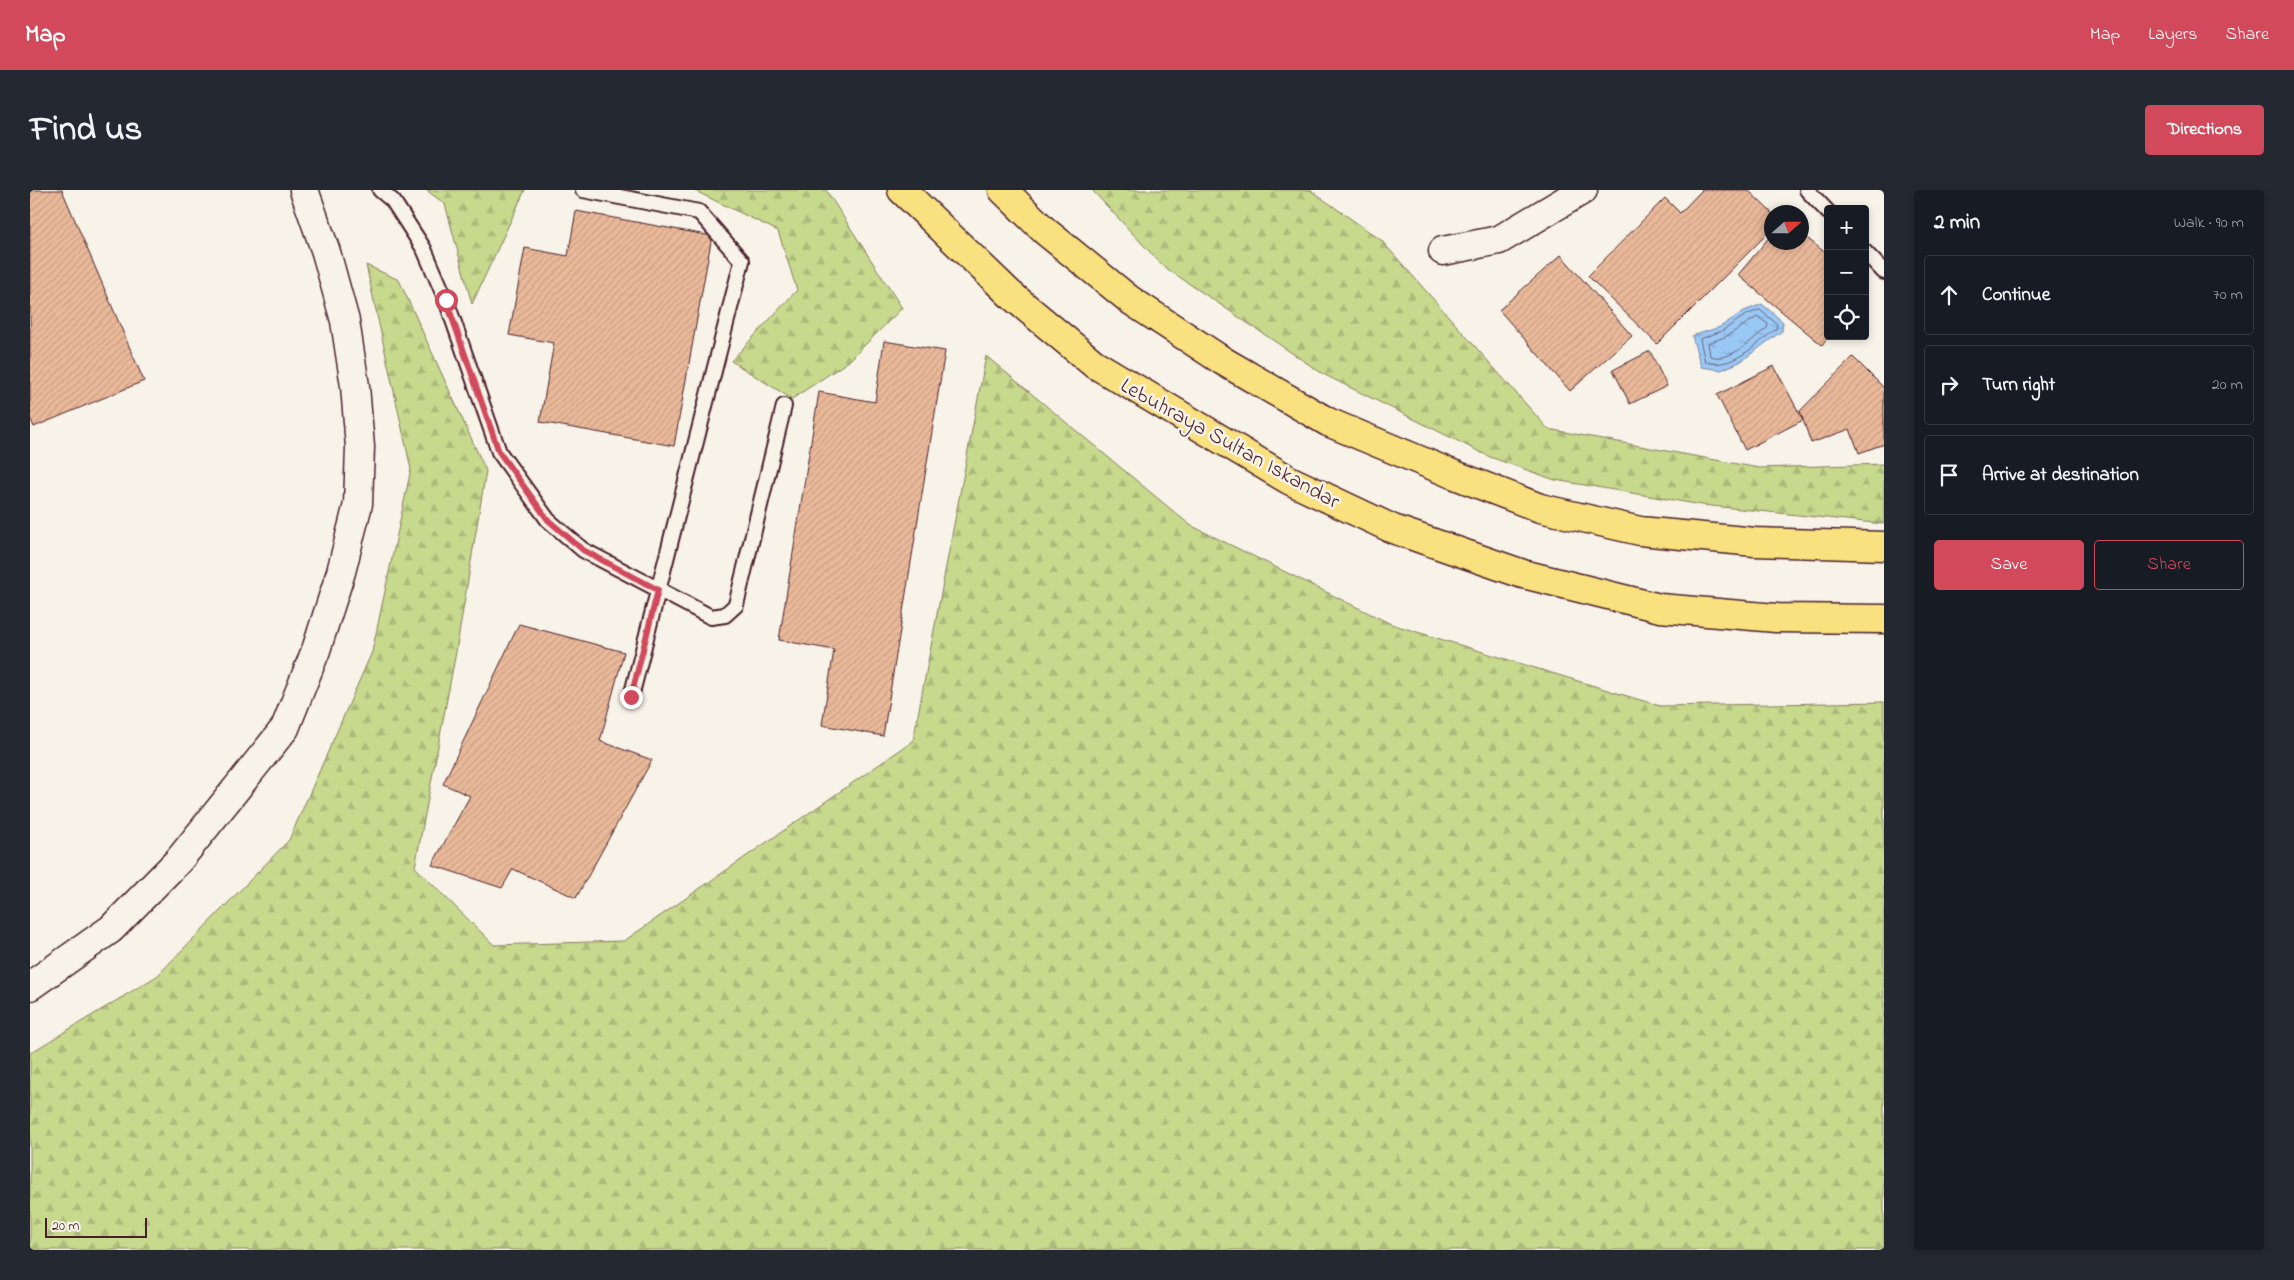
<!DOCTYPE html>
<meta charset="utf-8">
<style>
body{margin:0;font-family:"Indie Flower",sans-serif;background:#242831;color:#f1f3f6}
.controls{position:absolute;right:15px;top:15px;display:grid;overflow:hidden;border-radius:5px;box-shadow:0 2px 8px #0003}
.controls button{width:45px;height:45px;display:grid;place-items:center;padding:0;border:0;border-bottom:1px solid #363941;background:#171b24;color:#f1f3f6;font:25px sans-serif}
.compass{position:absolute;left:1734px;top:15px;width:45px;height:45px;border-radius:50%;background:#171b24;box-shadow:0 2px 8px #0003;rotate:69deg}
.scale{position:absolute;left:15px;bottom:12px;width:102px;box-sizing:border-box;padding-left:5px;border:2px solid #4a1f2b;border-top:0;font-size:14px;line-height:18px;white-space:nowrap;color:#4a1f2b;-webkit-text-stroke:4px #f7f3e8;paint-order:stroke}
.stop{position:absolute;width:15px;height:15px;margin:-11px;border:4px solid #d1495b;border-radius:50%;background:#fff}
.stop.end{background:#d1495b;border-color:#fff;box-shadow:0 1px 5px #0008}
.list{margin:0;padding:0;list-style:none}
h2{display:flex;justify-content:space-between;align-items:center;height:65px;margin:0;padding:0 20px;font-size:21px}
h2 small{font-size:16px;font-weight:400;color:#9ea1a6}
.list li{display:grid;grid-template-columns:32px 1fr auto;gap:15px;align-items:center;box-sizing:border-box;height:80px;margin:0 10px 10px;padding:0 10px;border:1px solid #363941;border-radius:5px}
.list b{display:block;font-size:19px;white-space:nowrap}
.list em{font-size:16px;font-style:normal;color:#9ea1a6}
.actions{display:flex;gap:10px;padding:15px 20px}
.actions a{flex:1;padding:11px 0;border:1px solid #d1495b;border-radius:5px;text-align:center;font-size:18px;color:#d1495b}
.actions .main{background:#d1495b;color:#fff}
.icon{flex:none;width:28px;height:28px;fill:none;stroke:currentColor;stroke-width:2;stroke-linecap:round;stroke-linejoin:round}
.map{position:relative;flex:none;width:1854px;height:1060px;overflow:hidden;border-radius:5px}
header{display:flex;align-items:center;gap:30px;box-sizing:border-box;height:70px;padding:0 25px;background:#d1495b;color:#fff}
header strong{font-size:24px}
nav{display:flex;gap:28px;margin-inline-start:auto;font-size:18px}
.intro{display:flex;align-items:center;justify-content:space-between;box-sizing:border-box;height:120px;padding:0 30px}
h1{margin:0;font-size:35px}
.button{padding:12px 22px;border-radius:5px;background:#d1495b;color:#fff;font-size:18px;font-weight:700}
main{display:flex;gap:30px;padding:0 30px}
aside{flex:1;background:#171b24;border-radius:5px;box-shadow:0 2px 8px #0003}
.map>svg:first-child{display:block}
.forest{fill:url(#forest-firs);stroke:#887c5c}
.water{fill:url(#water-ripples);stroke:#7a84a4}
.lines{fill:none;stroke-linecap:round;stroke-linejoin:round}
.shore{stroke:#6a637c;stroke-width:1}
.building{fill:url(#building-hatch);stroke:#4a1f2b}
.service-casing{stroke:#4a1f2b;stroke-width:18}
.minor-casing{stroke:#4a1f2b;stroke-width:31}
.tertiary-casing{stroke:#4a1f2b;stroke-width:31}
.primary-casing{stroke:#4a1f2b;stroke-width:31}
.service{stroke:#f7f3e8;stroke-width:14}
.minor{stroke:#f7f3e8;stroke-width:28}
.tertiary{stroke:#f7f3e8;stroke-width:28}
.primary{stroke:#fae180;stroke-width:28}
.route{stroke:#d1495b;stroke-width:6}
.labels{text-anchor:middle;stroke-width:5;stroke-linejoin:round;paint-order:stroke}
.street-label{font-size:22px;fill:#4a1f2b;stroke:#f7f3e8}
</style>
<header>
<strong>Map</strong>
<nav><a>Map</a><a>Layers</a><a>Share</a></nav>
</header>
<div class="intro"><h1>Find us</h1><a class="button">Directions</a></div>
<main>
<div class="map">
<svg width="1854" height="1060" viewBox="0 0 1854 1060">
<defs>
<pattern id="forest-firs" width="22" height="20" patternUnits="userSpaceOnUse" patternTransform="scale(1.25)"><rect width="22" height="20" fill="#c6d98d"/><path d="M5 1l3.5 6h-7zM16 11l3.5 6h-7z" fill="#acba7a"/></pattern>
<pattern id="water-ripples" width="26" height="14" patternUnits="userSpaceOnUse" patternTransform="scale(1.25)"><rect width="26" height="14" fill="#9ac8f5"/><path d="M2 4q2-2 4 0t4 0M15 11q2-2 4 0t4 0" fill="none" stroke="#86abd2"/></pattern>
<pattern id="building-hatch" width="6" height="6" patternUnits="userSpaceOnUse" patternTransform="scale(1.25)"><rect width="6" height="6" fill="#eab99a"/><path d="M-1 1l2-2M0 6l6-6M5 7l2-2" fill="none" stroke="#ca9f85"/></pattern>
</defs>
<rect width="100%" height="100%" fill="#f7f3e8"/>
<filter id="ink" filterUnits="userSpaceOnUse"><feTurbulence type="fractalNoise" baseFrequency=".02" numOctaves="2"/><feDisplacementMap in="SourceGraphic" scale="10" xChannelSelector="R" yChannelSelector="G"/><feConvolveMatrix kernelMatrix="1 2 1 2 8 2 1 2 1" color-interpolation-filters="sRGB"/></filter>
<g filter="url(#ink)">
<g class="forest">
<path d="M 396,0 L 495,0 L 442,114 L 415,14 Z"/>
<path d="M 663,0 L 796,0 L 872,118 L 819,171 L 762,209 L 701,171 L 767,100 L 748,41 Z"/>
<path d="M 1062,0 L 1280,0 L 1351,50 L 1518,239 L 1729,278 L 1854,274 L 1854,334 L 1672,315 L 1525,290 L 1460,267 L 1293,184 L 1133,76 Z"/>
<path d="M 336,75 L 369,90 L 456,281 L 426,462 L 385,677 L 464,755 L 594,751 L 883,551 L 956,166 L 1160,335 L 1361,434 L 1630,516 L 1854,512 L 1854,1060 L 0,1060 L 0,863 L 127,786 L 259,650 L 342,462 L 381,279 Z"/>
</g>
<path class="water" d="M 1732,114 L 1753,132 L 1752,141 L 1710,172 L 1691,180 L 1671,177 L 1662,146 L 1690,137 L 1714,121 Z"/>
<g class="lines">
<g class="shore">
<path d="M 1730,120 L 1747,134 L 1746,139 C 1726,154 1703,180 1675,172 L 1670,149 L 1692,141 L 1716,125 Z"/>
<path d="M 1728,127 L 1738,134 L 1737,138 C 1722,149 1701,173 1680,166 L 1678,153 L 1695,147 Z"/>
</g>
</g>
<g class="building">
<path d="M 0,0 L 32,0 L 114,191 L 4,237 L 0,228 Z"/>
<path d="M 1672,0 L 1718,0 L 1742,23 L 1742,39 L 1627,154 L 1558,86 L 1635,8 L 1650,23 Z"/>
<path d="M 546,21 L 682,46 L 644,256 L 510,232 L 524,153 L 479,145 L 495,58 L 538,66 Z"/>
<path d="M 1742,44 L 1742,52 L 1772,52 L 1772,44 L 1798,65 L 1799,146 L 1792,155 L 1708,85 Z"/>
<path d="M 1531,65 L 1602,146 L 1540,201 L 1469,120 Z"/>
<path d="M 854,151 L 915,161 L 853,546 L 792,535 L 804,460 L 749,450 L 789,202 L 845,212 Z"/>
<path d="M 1620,161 L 1637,196 L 1600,214 L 1583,180 Z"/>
<path d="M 1823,167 L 1854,198 L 1854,254 L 1829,263 L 1820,239 L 1781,253 L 1770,221 Z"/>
<path d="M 1744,176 L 1773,230 L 1715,260 L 1687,205 Z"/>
<path d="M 489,434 L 594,462 L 570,551 L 622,570 L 546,708 L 483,679 L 472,698 L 402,675 L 440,606 L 413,594 Z"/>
</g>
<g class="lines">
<defs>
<g id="service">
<path d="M 350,0 L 363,11 L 394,59 L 416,110 L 469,262 L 518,330 L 553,360 L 681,427 L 695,425 L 706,415 L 754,216"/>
<path d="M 553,0 L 669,22 L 712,71 L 601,507"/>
<path d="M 1777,0 L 1798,22"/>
<path d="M 1835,62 L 1854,82"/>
</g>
<path id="minor" d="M 1413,61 L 1469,50 L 1553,0"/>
<path id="tertiary" d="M 0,796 L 81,739 L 149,670 L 255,538 L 286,460 L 311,382 L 328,314 L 330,257 L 325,196 L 315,131 L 296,62 L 274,0"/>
<g id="primary">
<path d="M 872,0 L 980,104 L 1063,173 L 1259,290 L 1363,339 L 1493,384 L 1630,418 L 1746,428 L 1854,429"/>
<path d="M 973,0 L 1015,41 L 1100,110 L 1193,171 L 1298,232 L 1420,283 L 1510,318 L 1610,341 L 1725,352 L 1854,356"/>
</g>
</defs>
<use href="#service" class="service-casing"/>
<use href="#minor" class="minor-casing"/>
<use href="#tertiary" class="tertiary-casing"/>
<use href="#primary" class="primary-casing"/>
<use href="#service" class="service"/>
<use href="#minor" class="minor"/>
<use href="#tertiary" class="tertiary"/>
<use href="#primary" class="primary"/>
</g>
</g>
<g class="lines" filter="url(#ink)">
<path class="route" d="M 416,110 L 469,262 L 518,330 L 553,360 L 628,400 L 601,507"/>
</g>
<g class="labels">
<g class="street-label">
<text transform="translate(1201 252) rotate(29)" y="8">Lebuhraya Sultan Iskandar</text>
</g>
</g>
</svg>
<div class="controls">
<button>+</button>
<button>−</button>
<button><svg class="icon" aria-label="locate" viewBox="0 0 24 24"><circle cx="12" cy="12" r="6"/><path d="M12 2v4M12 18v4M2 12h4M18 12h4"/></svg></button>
</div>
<svg class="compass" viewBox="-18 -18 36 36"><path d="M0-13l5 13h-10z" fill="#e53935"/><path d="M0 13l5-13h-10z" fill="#9ea1a6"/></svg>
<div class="scale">20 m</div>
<div class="stop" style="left:416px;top:110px"></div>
<div class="stop end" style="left:601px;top:507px"></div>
</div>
<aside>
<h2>2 min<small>Walk · 90 m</small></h2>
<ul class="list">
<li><svg class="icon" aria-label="ahead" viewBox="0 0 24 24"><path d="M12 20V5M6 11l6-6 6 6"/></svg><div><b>Continue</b></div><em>70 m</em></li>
<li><svg class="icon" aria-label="right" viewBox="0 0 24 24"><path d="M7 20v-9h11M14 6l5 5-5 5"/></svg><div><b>Turn right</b></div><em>20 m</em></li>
<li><svg class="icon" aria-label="arrive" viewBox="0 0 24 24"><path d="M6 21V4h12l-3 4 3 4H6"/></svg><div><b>Arrive at destination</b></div></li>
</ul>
<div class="actions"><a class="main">Save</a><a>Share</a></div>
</aside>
</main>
